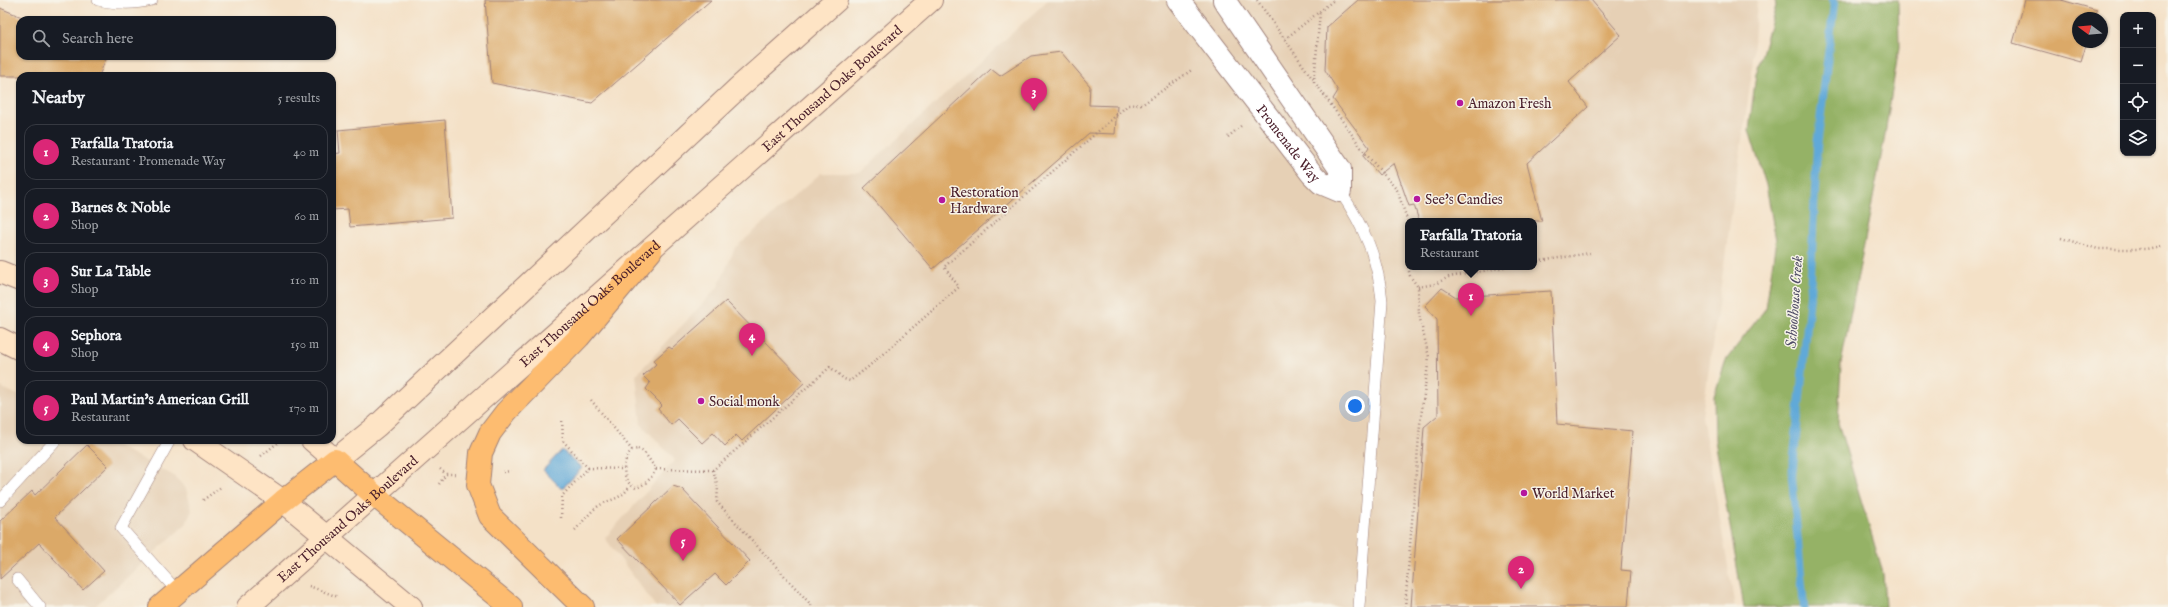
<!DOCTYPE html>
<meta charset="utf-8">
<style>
body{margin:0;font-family:"IM FELL English",serif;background:#20242c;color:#f1f3f6}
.controls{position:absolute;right:12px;top:12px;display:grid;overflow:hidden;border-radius:8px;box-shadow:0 1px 3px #0004}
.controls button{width:36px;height:36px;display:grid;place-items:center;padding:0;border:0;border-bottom:1px solid #363941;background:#171b24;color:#f1f3f6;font:20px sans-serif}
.compass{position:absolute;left:2072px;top:12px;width:36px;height:36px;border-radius:50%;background:#171b24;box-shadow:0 1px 3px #0004;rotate:286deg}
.you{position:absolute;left:1355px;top:406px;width:14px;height:14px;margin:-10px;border:3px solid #fff;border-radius:50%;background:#1a73e8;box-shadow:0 0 0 6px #1a73e833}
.badge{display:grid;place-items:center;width:26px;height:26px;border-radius:50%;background:#db2777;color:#fff;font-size:13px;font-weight:700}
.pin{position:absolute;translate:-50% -33px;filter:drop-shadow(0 1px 2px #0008)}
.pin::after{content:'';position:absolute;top:21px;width:14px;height:12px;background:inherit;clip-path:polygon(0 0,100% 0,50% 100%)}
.popup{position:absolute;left:1405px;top:218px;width:132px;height:52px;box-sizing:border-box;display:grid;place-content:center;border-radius:8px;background:#171b24;filter:drop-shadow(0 1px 3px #0005);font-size:13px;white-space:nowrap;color:#9ea1a6}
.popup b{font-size:15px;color:#f1f3f6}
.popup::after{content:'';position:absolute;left:50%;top:100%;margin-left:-8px;border:8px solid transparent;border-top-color:#171b24}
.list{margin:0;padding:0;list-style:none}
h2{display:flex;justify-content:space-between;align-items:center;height:52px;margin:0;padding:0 16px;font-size:17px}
h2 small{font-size:13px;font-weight:400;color:#9ea1a6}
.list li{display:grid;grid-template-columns:26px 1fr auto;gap:12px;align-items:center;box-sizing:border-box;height:56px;margin:0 8px 8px;padding:0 8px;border:1px solid #363941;border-radius:12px}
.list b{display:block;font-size:15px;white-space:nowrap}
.list p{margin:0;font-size:13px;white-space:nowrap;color:#9ea1a6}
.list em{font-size:13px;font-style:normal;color:#9ea1a6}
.icon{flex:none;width:22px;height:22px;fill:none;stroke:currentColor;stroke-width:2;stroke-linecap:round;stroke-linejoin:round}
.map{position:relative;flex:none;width:2168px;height:607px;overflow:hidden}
.search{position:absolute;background:#171b24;box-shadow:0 1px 3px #0004;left:16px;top:16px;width:320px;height:44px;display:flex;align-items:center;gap:10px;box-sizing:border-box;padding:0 14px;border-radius:12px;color:#9ea1a6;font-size:15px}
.panel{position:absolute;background:#171b24;box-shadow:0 1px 3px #0004;left:16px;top:72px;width:320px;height:372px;border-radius:12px}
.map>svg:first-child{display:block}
.built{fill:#e6d0b5;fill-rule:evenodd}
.forest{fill:#95b266;stroke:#706848}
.water{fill:#61a9d8;stroke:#566482}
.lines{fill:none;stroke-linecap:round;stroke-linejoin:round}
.stream{stroke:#61a9d8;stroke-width:8}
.building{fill:#dba967}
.service-casing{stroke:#9f8079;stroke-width:12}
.minor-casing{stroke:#9f8079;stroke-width:24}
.secondary-casing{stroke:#9f8079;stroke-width:24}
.primary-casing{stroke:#9f8079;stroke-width:24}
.path{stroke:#9f8079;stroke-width:2.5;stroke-dasharray:1 3;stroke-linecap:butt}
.service{stroke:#fff;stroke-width:11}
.minor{stroke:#fff;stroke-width:22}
.secondary{stroke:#fee4c5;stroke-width:22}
.primary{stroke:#fdbc6f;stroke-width:22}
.poi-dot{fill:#b5179e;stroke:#f7f3e8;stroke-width:1.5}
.labels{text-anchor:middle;stroke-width:3;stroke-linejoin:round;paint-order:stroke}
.street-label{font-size:14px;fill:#4a1f2b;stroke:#f7f3e8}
.poi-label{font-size:14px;fill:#4a1f2b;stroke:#f7f3e8;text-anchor:start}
.water-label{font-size:15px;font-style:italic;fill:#524f68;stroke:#f7f3e8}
</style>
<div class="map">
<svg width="2168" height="607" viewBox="0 0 2168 607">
<rect width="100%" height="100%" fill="#f7f3e8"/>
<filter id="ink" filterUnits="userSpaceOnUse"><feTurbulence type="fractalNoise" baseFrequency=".025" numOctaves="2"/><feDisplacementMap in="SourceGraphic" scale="8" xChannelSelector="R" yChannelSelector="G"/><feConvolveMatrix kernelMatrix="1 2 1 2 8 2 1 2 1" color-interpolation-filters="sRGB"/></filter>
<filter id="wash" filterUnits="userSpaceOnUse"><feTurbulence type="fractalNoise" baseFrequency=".012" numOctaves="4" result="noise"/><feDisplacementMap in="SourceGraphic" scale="16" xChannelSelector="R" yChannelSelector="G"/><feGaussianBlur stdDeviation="0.9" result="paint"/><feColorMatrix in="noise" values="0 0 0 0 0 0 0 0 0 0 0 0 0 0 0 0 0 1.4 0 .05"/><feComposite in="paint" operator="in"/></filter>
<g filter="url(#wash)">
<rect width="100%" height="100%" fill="#f4e1c7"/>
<g class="built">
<path d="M 1048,0 L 1757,0 L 1752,71 L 1702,416 L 1735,607 L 656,607 L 605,538 L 675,460 L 641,424 L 636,375 L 718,287 L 735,248 L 821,173 L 860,173 ZM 1408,221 L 1534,221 L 1534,267 L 1408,267 Z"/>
<path d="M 0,387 L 20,396 L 20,440 L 106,440 L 174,476 L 186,489 L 192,510 L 186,524 L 94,607 L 0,607 Z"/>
</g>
<path class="forest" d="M 1775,0 L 1898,0 L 1899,47 L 1884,141 L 1841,364 L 1838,423 L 1883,573 L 1885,607 L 1744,607 L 1715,440 L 1714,396 L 1726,360 L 1766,308 L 1776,240 L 1766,185 L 1749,130 L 1756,74 L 1776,6 Z"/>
<path class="water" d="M 562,450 L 582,468 L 562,489 L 543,470 Z"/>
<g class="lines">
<path class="stream" d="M 1804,607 L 1792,477 L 1810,296 L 1817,147 L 1834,4 L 1833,0"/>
</g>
<g id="blocks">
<g class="building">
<path d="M 485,0 L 711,0 L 592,103 L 492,83 Z"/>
<path d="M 1358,0 L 1591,0 L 1621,35 L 1569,82 L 1588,107 L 1527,163 L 1542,221 L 1419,221 L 1414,205 L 1409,206 L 1394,163 L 1379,175 L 1363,156 L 1369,147 L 1333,99 L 1338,91 L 1325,70 L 1327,27 Z"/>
<path d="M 2025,0 L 2061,0 L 2097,10 L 2094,18 L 2078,18 L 2078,42 L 2087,42 L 2081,62 L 2013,43 Z"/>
<path d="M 0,8 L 29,20 L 20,20 L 20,56 L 107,56 L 99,76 L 0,76 Z"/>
<path d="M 1061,52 L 1090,86 L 1089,105 L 1117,106 L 1115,134 L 1089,133 L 933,269 L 864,188 L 991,69 L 1000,76 L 1031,56 Z"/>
<path d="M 445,120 L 452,218 L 350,227 L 348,209 L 332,210 L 332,154 L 340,153 L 338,130 Z"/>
<path d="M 1442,288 L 1456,297 L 1551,291 L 1557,424 L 1633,431 L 1621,570 L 1631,571 L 1628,607 L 1411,607 L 1424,427 L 1438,415 L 1437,319 L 1425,306 Z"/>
<path d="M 726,301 L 805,382 L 742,441 L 736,435 L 725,446 L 713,433 L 702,443 L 678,419 L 671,425 L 658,409 L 662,405 L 646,389 L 650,383 L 643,376 L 656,364 L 653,361 L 669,347 L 672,349 Z"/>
<path d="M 87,445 L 108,466 L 55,517 L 104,571 L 83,590 L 39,543 L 0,579 L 0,521 L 32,491 L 35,495 Z"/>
<path d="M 673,486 L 682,489 L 750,561 L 726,585 L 715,574 L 680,605 L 617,539 Z"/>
</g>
</g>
</g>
<g filter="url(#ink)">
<use href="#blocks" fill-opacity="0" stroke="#9f8079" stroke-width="1"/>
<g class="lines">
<defs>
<g id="service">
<path d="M 98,0 C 117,4 133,5 152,0"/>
<path d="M 1340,191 C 1364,227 1378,258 1382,301 L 1359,607"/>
<path d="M 170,440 L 121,528 L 177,591"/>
<path d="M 0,501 L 56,440"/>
<path d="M 17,579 L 40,607"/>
</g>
<g id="minor">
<path id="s1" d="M 1178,0 L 1312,174 L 1321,183 L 1340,191 L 1340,169 L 1224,0"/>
</g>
<g id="secondary">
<path d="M 0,272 L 20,280"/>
<path d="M 0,339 L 20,349"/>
<path d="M 195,440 L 283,501 L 411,607"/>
<path d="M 312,440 L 335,460 L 377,426 L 738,88 L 837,0"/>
<path id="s2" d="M 248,607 L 931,0"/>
</g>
<g id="primary">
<path d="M 160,607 L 283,501 L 335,460 L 373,494 L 511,607"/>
<path d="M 583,607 L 490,516 L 478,485 L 481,453 L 490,433 L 506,412 L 579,337 L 651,251"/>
</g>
</defs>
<use href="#service" class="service-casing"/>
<use href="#minor" class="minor-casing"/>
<use href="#secondary" class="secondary-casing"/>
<use href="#primary" class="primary-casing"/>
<g class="path">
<path d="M 1257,0 L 1365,153 L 1397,190 L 1408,222"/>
<path d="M 1285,39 L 1334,0"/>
<path d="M 1314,82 L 1320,12"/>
<path d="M 1228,137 L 1241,126"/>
<path d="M 2061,238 L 2098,249 L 2146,249 L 2161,246"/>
<path d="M 1534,262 L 1590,253"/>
<path d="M 1418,287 L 1435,284 L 1449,277 L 1505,267"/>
<path d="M 591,400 L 632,450"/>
<path d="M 638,449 L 644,452 L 656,469 C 652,478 645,485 636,488 C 621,482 621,461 632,450 Z"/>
<path d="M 261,456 L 281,440"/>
<path d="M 588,468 L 624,469"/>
<path d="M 440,469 L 446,474 L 455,474"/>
<path d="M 656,469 L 713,470 L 830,367 L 844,379 L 850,381 L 868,367 L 959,287 L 944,267 L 1128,105 L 1143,104 L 1193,69"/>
<path d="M 713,470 L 718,487 L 717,502 L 813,607"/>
<path d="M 503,472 L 511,471"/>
<path d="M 439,484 L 446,474"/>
<path d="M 203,500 L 221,487"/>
<path d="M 561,518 L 562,496 L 588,468 L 563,441 L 562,419"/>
<path d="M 575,530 C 582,523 589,513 597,507 C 610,498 620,501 630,486"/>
<path d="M 309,586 L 338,597"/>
<path d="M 1405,607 L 1420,424 L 1429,357 L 1419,315 L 1418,287 L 1410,276 L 1408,267"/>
</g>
<use href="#service" class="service"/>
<use href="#minor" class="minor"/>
<use href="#secondary" class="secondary"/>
<use href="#primary" class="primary"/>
</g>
</g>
<g class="poi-dot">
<circle cx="1460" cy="103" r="4"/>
<circle cx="1417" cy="199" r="4"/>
<circle cx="942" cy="200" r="4"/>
<circle cx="701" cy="401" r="4"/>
<circle cx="1524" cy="493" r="4"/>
</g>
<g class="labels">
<g class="street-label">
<text dy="5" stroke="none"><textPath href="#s2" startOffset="781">East Thousand Oaks Boulevard</textPath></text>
<text dy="5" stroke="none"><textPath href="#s1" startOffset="181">Promenade Way</textPath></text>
<text dy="5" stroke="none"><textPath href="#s2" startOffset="457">East Thousand Oaks Boulevard</textPath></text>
<text dy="5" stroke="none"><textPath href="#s2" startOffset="133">East Thousand Oaks Boulevard</textPath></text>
</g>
<g class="poi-label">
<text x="1468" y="108">Amazon Fresh</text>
<text x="950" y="197">Restoration<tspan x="950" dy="16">Hardware</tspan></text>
<text x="1425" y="204">See's Candies</text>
<text x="709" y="406">Social monk</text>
<text x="1532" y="498">World Market</text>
</g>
<g class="water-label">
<text transform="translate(1794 302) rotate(-86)" y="5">Schoolhouse Creek</text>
</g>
</g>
</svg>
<div class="controls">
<button>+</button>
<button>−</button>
<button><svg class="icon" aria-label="locate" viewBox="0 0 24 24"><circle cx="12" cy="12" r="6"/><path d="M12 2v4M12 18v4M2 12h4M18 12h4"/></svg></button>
<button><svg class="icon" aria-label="layers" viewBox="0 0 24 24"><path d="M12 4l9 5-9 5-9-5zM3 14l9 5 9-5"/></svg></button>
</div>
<svg class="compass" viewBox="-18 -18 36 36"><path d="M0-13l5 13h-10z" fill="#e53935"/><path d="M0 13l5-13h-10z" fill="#9ea1a6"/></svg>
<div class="you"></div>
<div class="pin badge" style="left:1471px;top:316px">1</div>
<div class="popup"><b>Farfalla Tratoria</b>Restaurant</div>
<div class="pin badge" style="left:1521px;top:589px">2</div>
<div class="pin badge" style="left:1034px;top:111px">3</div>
<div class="pin badge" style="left:752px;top:356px">4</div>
<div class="pin badge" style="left:683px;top:561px">5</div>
<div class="search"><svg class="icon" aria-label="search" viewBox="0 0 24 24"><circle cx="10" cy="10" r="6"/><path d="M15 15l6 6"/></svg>Search here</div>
<section class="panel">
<h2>Nearby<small>5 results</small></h2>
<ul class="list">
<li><span class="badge">1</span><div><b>Farfalla Tratoria</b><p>Restaurant · Promenade Way</p></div><em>40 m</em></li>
<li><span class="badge">2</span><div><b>Barnes &amp; Noble</b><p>Shop</p></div><em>60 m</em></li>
<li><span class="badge">3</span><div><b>Sur La Table</b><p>Shop</p></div><em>110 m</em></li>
<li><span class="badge">4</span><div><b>Sephora</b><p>Shop</p></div><em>150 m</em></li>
<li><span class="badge">5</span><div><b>Paul Martin's American Grill</b><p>Restaurant</p></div><em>170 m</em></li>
</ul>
</section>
</div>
